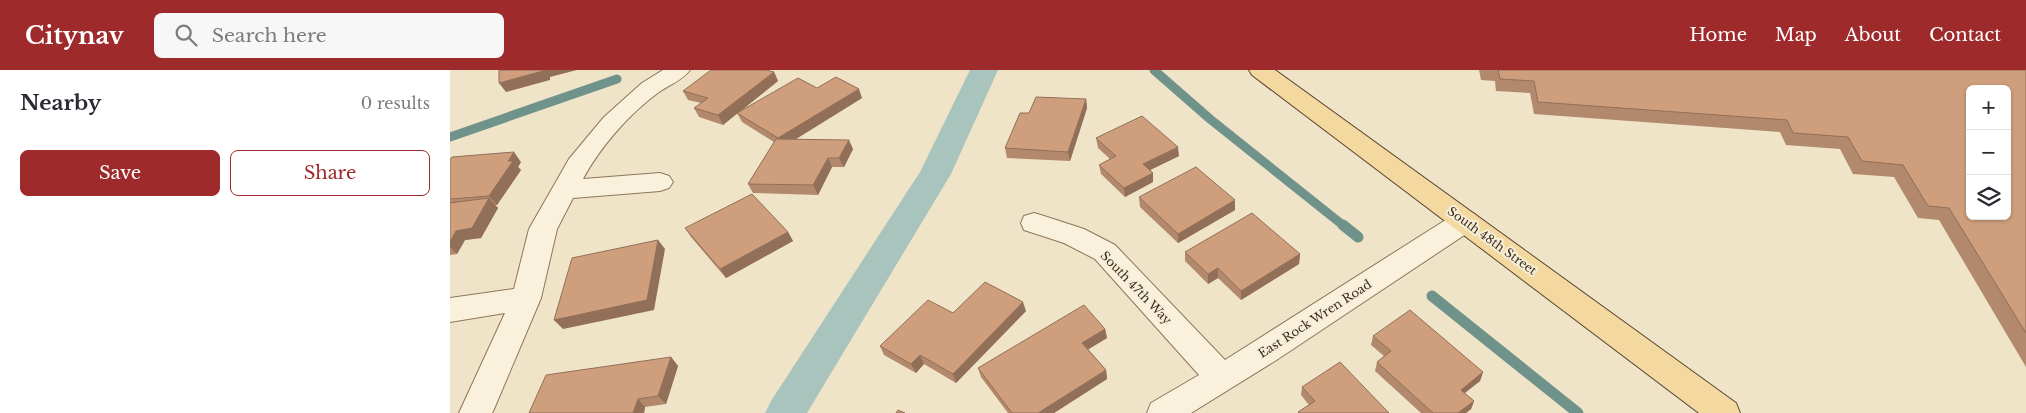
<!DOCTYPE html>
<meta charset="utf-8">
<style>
body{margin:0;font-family:"Libre Baskerville",serif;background:#f7f7f7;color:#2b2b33}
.controls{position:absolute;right:15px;top:15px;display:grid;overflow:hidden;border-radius:8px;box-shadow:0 1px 4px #0004}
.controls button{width:45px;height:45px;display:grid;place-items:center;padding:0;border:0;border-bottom:1px solid #e1e1e2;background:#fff;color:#2b2b33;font:25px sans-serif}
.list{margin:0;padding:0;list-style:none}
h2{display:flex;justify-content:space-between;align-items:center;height:65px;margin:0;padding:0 20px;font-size:21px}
h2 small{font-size:16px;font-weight:400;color:#7c7c81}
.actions{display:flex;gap:10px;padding:15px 20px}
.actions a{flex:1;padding:11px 0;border:1px solid #9e2a2b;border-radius:8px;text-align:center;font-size:18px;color:#9e2a2b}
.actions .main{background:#9e2a2b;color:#fff}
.icon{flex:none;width:28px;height:28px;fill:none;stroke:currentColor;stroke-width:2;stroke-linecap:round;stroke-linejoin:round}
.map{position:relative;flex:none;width:1576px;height:343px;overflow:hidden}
header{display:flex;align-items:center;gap:30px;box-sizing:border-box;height:70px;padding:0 25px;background:#9e2a2b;color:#fff}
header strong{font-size:24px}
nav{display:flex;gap:28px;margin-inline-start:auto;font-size:18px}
.search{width:350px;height:45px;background:#f7f7f7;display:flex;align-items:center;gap:12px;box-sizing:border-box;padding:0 18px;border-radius:8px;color:#7c7c81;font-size:19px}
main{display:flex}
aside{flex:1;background:#fff}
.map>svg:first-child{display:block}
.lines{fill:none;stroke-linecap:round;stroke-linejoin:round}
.stream-far1{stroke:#6f938a;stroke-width:9}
.stream{stroke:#6f938a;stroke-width:11}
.canal{fill:#a9c4bc;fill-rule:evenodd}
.minor-casing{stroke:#8d765c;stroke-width:2}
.major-casing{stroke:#5b4430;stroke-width:2}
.minor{fill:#faf1dc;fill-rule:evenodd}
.major{fill:#f3d9a0;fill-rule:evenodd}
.wall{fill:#b2896c}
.shaded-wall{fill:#916f58}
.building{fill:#cf9f7d;stroke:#916f58;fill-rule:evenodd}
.labels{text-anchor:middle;stroke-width:4;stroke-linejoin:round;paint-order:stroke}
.street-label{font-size:12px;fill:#3d2e20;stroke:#f7eed8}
</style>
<header>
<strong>Citynav</strong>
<div class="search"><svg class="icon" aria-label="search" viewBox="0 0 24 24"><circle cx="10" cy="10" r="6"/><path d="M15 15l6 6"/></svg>Search here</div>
<nav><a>Home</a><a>Map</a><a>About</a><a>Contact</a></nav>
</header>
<main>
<aside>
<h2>Nearby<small>0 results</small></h2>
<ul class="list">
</ul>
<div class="actions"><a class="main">Save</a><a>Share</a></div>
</aside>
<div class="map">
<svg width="1576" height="343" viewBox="0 0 1576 343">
<rect width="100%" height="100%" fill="#f0e4c8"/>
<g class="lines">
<g class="stream-far1">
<path d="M 704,0 L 760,49 L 894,156"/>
<path d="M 0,67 L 167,9"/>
</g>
<g class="stream">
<path d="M 893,155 L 908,167"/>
<path d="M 982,226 L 1128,343"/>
</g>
<path class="canal" d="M 520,0 L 548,0 L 501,104 L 357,343 L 315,343 L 321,331 L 470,102 Z"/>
<defs>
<g id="minor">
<path d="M 213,0 L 240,0 C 233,10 219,15 209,22 C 179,44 150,77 133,109 L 210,103 L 219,106 L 223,112 L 219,118 L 210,121 L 123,128 L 107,159 L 91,228 L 44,339 L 42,343 L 9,343 L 55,243 L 0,252 L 0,228 L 64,219 L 79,159 L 119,89 L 154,47 L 192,13 Z"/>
<path d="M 1015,141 L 1025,144 L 1028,151 L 1025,158 L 825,291 L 741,343 L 697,343 L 701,333 L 749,305 L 645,189 L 614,173 L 574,160 L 571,153 L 574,146 L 584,143 L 594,146 L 634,159 L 665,175 L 775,290 L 1005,144 Z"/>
</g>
<path id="major" d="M 799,0 L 825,0 L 1286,333 L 1290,343 L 1249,343 L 802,5 Z"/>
</defs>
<use href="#minor" class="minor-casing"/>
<use href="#major" class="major-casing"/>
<use href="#minor" class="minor"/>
<use href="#major" class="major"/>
</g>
<g class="wall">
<path d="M 1029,0 L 1576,0 L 1576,297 L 1489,150 L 1468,148 L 1444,107 L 1403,104 L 1390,79 L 1336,75 L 1330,62 L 1084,44 L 1080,23 L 1046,21 L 1045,11 L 1031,10 Z"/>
<path d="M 324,2 L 328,11 L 292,40 L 367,18 L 412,28 L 346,69 L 403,79 L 394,97 L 382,97 L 368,125 L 303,123 L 298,114 L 324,72 L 292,52 L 287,43 L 273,55 L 249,47 L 244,38 L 251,33 L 238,30 L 233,21 Z"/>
<path d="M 636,29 L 637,38 L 620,91 L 557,88 L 555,78 L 579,43 Z"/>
<path d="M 646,68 L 729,86 L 700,100 L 703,103 L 703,112 L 675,127 L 651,104 L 649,95 L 660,89 L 648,78 Z"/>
<path d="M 0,89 L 71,92 L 68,97 L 71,100 L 47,135 L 45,135 L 48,138 L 31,168 L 15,170 L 7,184 L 0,185 Z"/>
<path d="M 689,127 L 785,140 L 728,173 L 690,137 Z"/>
<path d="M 235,158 L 338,162 L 343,171 L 276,208 L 241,167 Z"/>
<path d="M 735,182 L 850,184 L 849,194 L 791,230 L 768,208 L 758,214 L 735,191 Z"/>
<path d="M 576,241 L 506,313 L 474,294 L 466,303 L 434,285 L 430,276 L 503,243 Z"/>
<path d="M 655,259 L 657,268 L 638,279 L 656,300 L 657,309 L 604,343 L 558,343 L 531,307 L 528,298 Z"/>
<path d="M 923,266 L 1033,302 L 1030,311 L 1015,323 L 1024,331 L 1021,339 L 1016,343 L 971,343 L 925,301 L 927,292 L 934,286 L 921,275 Z"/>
<path d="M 221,287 L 228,296 L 216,334 L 195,337 L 194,343 L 79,343 Z"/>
<path d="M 852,317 L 939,343 L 848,343 L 859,335 L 851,325 Z"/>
</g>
<g class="shaded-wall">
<path d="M 93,0 L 127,0 L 100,7 L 100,10 L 56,22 L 49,13 Z"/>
<path d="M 324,2 L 328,11 L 273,55 L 268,45 Z"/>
<path d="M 409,19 L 412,28 L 333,77 L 328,68 Z"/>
<path d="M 636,29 L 637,38 L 620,91 L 618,82 Z"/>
<path d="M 399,70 L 403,79 L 394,97 L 389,88 Z"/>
<path d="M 728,77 L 729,86 L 694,103 L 693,94 Z"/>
<path d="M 64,82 L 71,92 L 68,97 L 71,100 L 47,135 L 39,126 L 58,91 Z"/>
<path d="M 378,88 L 382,97 L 368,125 L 363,115 Z"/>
<path d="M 703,103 L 703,112 L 675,127 L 674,118 Z"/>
<path d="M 39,128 L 48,138 L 31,168 L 15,170 L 7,184 L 0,177 L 0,172 L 6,161 Z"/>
<path d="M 785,130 L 785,140 L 728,173 L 728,164 Z"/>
<path d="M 338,162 L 343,171 L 276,208 L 270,199 Z"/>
<path d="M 208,170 L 215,179 L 204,240 L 113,259 L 104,250 Z"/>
<path d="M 850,184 L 849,194 L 791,230 L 791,221 Z"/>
<path d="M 768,198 L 768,208 L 758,214 L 758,204 Z"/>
<path d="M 573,232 L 576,241 L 506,313 L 503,304 Z"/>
<path d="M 655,259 L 657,268 L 634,282 L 632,273 Z"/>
<path d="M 470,285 L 474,294 L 466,303 L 461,294 Z"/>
<path d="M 221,287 L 228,296 L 216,334 L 208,326 Z"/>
<path d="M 656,300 L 657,309 L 604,343 L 588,343 Z"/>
<path d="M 1033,302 L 1030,311 L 1008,328 L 1011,320 Z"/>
<path d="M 188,329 L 195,337 L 194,343 L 183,343 Z"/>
<path d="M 1024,331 L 1021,339 L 1016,343 L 1008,343 Z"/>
</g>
<g class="building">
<path d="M 49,0 L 93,0 L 93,1 L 49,13 Z"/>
<path d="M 261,0 L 316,0 L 324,2 L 268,45 L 244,38 L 258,28 L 233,21 Z"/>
<path d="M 1048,0 L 1576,0 L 1576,263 L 1499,138 L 1478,136 L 1453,95 L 1412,91 L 1398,67 L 1343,63 L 1337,50 L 1088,32 L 1084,11 L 1050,9 ZM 1520,19 L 1557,19 L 1557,146 L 1520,146 Z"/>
<path d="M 386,7 L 409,19 L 328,68 L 287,43 L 348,8 L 367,18 Z"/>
<path d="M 586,27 L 636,29 L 618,82 L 555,78 L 570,43 L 579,43 Z"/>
<path d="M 692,46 L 728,77 L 693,94 L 703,103 L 674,118 L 649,95 L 666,86 L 646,68 Z"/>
<path d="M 326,69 L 399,70 L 389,88 L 378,88 L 363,115 L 298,114 Z"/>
<path d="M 64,82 L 58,91 L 63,91 L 39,126 L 0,129 L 0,89 L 2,87 Z"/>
<path d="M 746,97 L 785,130 L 728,164 L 689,127 Z"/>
<path d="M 302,124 L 338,162 L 270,199 L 235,158 Z"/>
<path d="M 39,128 L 22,158 L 6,161 L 0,172 L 0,133 Z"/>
<path d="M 802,143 L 850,184 L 791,221 L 768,198 L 758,204 L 735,182 Z"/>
<path d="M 208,170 L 197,230 L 104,250 L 122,188 Z"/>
<path d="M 535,212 L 573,232 L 503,304 L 470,285 L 461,294 L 430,276 L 478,230 L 503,243 Z"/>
<path d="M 634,235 L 655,259 L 632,273 L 656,300 L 588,343 L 562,343 L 528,298 Z"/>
<path d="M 960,240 L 1033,302 L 1011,320 L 1024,331 L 1008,343 L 983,343 L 927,292 L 941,281 L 923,266 Z"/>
<path d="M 221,287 L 208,326 L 188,329 L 183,343 L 79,343 L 96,305 Z"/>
<path d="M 890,292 L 939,343 L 849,343 L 848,342 L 865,331 L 852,317 Z"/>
<path d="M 448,340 L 455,343 L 446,343 Z"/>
</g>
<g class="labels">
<g class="street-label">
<text transform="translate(1042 171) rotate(36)" y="4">South 48th Street</text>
<text transform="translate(686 218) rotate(46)" y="4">South 47th Way</text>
<text transform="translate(865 249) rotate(-33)" y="4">East Rock Wren Road</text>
</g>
</g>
</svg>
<div class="controls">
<button>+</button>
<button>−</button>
<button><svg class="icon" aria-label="layers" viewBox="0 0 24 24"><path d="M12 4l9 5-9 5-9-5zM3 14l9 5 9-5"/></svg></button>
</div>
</div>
</main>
